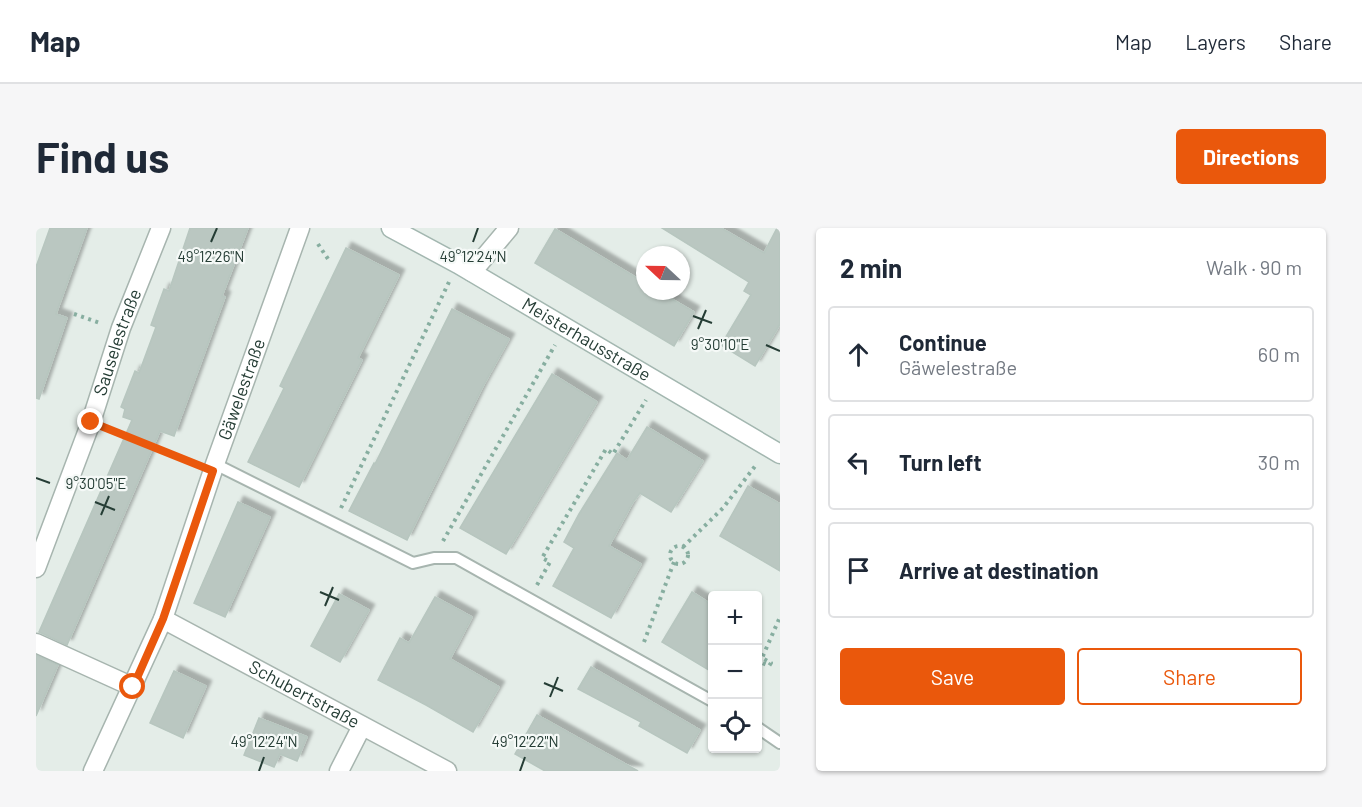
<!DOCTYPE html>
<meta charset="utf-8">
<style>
body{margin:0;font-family:Barlow,sans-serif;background:#f6f6f7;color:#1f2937}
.controls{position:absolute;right:18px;bottom:18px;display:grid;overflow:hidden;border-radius:6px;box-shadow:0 2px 4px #0004}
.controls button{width:54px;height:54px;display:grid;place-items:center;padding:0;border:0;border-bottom:2px solid #e0e1e3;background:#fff;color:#1f2937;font:30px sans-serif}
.compass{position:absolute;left:600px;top:18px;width:54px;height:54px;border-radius:50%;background:#fff;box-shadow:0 2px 4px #0004;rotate:292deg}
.stop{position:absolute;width:18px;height:18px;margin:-14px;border:4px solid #ea580c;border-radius:50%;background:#fff}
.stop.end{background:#ea580c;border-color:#fff;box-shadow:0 2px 6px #0008}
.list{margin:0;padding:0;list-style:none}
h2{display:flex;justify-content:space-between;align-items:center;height:78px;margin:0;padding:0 24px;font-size:26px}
h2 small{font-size:20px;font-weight:400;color:#747a83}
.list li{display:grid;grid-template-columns:39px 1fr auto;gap:18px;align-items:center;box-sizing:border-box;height:96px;margin:0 12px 12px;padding:0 12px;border:2px solid #e0e1e3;border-radius:6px}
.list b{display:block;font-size:22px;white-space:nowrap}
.list p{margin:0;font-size:20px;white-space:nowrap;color:#747a83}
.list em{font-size:20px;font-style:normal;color:#747a83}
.actions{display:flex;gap:12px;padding:18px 24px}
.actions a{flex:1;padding:14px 0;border:2px solid #ea580c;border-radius:6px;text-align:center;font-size:21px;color:#ea580c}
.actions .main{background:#ea580c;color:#fff}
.icon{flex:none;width:33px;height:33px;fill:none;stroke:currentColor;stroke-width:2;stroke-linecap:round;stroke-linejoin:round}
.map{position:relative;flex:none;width:744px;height:543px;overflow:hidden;border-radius:6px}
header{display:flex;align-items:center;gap:36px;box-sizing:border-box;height:84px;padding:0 30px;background:#fff;border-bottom:2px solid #e0e1e3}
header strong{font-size:28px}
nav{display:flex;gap:33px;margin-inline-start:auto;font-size:21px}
.intro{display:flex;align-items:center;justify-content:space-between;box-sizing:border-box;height:144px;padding:0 36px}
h1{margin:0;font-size:42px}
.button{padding:15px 27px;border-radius:6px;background:#ea580c;color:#fff;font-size:21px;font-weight:700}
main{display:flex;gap:36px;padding:0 36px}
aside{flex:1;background:#fff;border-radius:6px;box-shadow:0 2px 4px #0004}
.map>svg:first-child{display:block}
.building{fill:#bac7c1;stroke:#b7c6bf;stroke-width:1.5;filter:url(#shadow)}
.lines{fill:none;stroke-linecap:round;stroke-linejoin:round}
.lane-casing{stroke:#a7b5af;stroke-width:14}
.street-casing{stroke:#a7b5af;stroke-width:21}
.secondary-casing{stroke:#a3b7b0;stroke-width:21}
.path{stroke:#87aea0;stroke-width:4;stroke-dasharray:3 4.5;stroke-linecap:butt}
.lane{stroke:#fff;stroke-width:10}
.street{stroke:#fff;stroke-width:18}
.secondary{stroke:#fff;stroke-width:18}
.route{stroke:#ea580c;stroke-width:8}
.ticks{fill:none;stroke:#253d35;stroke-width:2}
.labels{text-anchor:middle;stroke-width:4.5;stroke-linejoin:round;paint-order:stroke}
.street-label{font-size:18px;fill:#253d35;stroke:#f5f9f7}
.ticks-label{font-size:15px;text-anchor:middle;fill:#253d35;stroke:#f5f9f7;stroke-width:4.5;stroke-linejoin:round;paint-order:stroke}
</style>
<header>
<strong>Map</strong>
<nav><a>Map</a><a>Layers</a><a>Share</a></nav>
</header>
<div class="intro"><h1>Find us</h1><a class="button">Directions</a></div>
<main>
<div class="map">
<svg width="744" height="543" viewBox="0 0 744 543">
<defs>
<filter id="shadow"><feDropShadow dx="5.5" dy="-5.5" stdDeviation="1.5" flood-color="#0004"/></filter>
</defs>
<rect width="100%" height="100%" fill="#e4ede8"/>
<g class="building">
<path d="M 14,0 L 51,0 L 20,86 L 31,90 L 3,171 L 0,170 L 0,39 Z"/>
<path d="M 154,0 L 212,0 L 186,68 L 189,69 L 138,208 L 124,203 L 31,417 L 3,404 L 96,192 L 87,189 L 89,181 L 85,179 L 99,143 L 103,145 L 120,99 L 115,97 L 128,61 L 133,63 Z"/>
<path d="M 626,0 L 685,0 L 728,25 L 741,0 L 744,0 L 744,96 L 719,138 L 685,117 L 715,67 L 708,63 L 713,54 Z"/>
<path d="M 519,1 L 609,55 L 609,63 L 622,63 L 658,84 L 638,118 L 499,35 Z"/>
<path d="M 310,20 L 363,47 L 322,130 L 326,132 L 263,259 L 212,234 L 248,160 L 244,158 Z"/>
<path d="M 416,81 L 473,111 L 446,160 L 371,312 L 313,283 L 338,235 L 339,236 Z"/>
<path d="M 516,146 L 561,174 L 470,326 L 424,300 Z"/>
<path d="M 611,199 L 667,233 L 635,284 L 604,265 L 597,274 L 573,318 L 605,336 L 575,390 L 517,358 L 538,320 L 528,314 L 543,286 L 581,225 L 591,232 Z"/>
<path d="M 712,258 L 744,276 L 744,343 L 684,308 Z"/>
<path d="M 202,274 L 234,289 L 189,389 L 158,375 Z"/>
<path d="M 656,364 L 676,377 L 676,444 L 626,414 Z"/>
<path d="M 303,366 L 333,382 L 304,434 L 275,418 Z"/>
<path d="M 399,369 L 436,389 L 414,431 L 463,459 L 437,504 L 390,477 L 342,452 L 364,410 L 373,415 Z"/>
<path d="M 0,427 L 22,437 L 0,488 Z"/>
<path d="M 555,439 L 664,502 L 651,525 L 603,498 L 605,494 L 542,461 Z"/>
<path d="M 138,443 L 170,458 L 147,510 L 114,495 Z"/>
<path d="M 501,487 L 560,520 L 602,543 L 509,543 L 479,526 Z"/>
<path d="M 223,490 L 271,509 L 261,533 L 244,526 L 238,539 L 208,527 Z"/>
</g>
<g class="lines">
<defs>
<g id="lane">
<path d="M 179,236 L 377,335 L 398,330 L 420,330 L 676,473"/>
<path d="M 722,500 L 744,515"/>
</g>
<g id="street">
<path d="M 436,44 L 473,0"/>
<path id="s1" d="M 0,340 L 55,194 L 85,100 L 125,0"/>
<path id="s2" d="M 127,391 L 411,543"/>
<path d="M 0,415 L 97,459"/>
<path id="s3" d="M 57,543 L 127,391 L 179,236 L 264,0"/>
<path d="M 303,543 L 326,498"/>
</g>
<g id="secondary">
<path id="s4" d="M 355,0 L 422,36 L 744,226"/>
</g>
</defs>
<use href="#lane" class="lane-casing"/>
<use href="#street" class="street-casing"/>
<use href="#secondary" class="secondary-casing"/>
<g class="path">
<path d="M 282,16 L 294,34"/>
<path d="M 38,86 L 64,95"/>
<path d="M 74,202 L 156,235"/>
<path d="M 305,280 L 413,54"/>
<path d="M 407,313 L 519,117"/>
<circle cx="643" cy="327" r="9"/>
<path d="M 647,319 L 687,280 L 720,237"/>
<path d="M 501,357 L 514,334 L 506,330 L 570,221 L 577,226 L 610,172"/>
<path d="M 608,414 L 638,334"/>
<path d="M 722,438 L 724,434 L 733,438 L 735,435 L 726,430 L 744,389"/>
</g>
<use href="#lane" class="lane"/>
<use href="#street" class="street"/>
<use href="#secondary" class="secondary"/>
</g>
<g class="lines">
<path class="route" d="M 55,194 L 177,243 L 127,391 L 97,459"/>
</g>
<path class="ticks" d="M 175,14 L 181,0M 437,14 L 442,0M 657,88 L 676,95M 662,101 L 670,82M 730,117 L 744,123M 0,250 L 14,255M 59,274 L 79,282M 65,287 L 73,268M 284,364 L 303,372M 289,378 L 297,359M 508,455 L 527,463M 514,469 L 522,449M 223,543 L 228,529M 484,543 L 489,529"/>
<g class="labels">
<g class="street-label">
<text dy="6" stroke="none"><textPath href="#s4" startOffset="225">Meisterhausstraße</textPath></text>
<text dy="6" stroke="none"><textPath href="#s1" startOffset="240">Sauselestraße</textPath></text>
<text dy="6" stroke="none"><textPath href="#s3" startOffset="410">Gäwelestraße</textPath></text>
<text dy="6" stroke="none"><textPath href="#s2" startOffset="160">Schubertstraße</textPath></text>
</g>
</g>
<g class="ticks-label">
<text x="175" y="34">49°12'26"N</text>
<text x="437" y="34">49°12'24"N</text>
<text x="684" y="122">9°30'10"E</text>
<text x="60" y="261">9°30'05"E</text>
<text x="228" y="519">49°12'24"N</text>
<text x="489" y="519">49°12'22"N</text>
</g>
</svg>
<div class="controls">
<button>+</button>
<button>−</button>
<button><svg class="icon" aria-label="locate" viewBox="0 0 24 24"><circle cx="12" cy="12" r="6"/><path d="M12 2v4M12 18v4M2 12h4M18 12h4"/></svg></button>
</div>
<svg class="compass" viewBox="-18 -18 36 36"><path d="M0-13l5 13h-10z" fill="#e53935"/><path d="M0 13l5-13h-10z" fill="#747a83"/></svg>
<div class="stop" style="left:97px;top:459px"></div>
<div class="stop end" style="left:55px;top:194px"></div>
</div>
<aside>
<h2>2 min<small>Walk · 90 m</small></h2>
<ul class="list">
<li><svg class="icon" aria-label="ahead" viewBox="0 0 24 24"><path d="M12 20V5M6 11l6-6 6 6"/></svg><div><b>Continue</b><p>Gäwelestraße</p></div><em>60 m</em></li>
<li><svg class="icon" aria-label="left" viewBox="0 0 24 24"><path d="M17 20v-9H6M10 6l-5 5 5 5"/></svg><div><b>Turn left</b></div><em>30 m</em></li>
<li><svg class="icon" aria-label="arrive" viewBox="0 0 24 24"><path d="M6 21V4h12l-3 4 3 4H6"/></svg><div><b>Arrive at destination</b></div></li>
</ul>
<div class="actions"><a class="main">Save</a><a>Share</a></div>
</aside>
</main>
